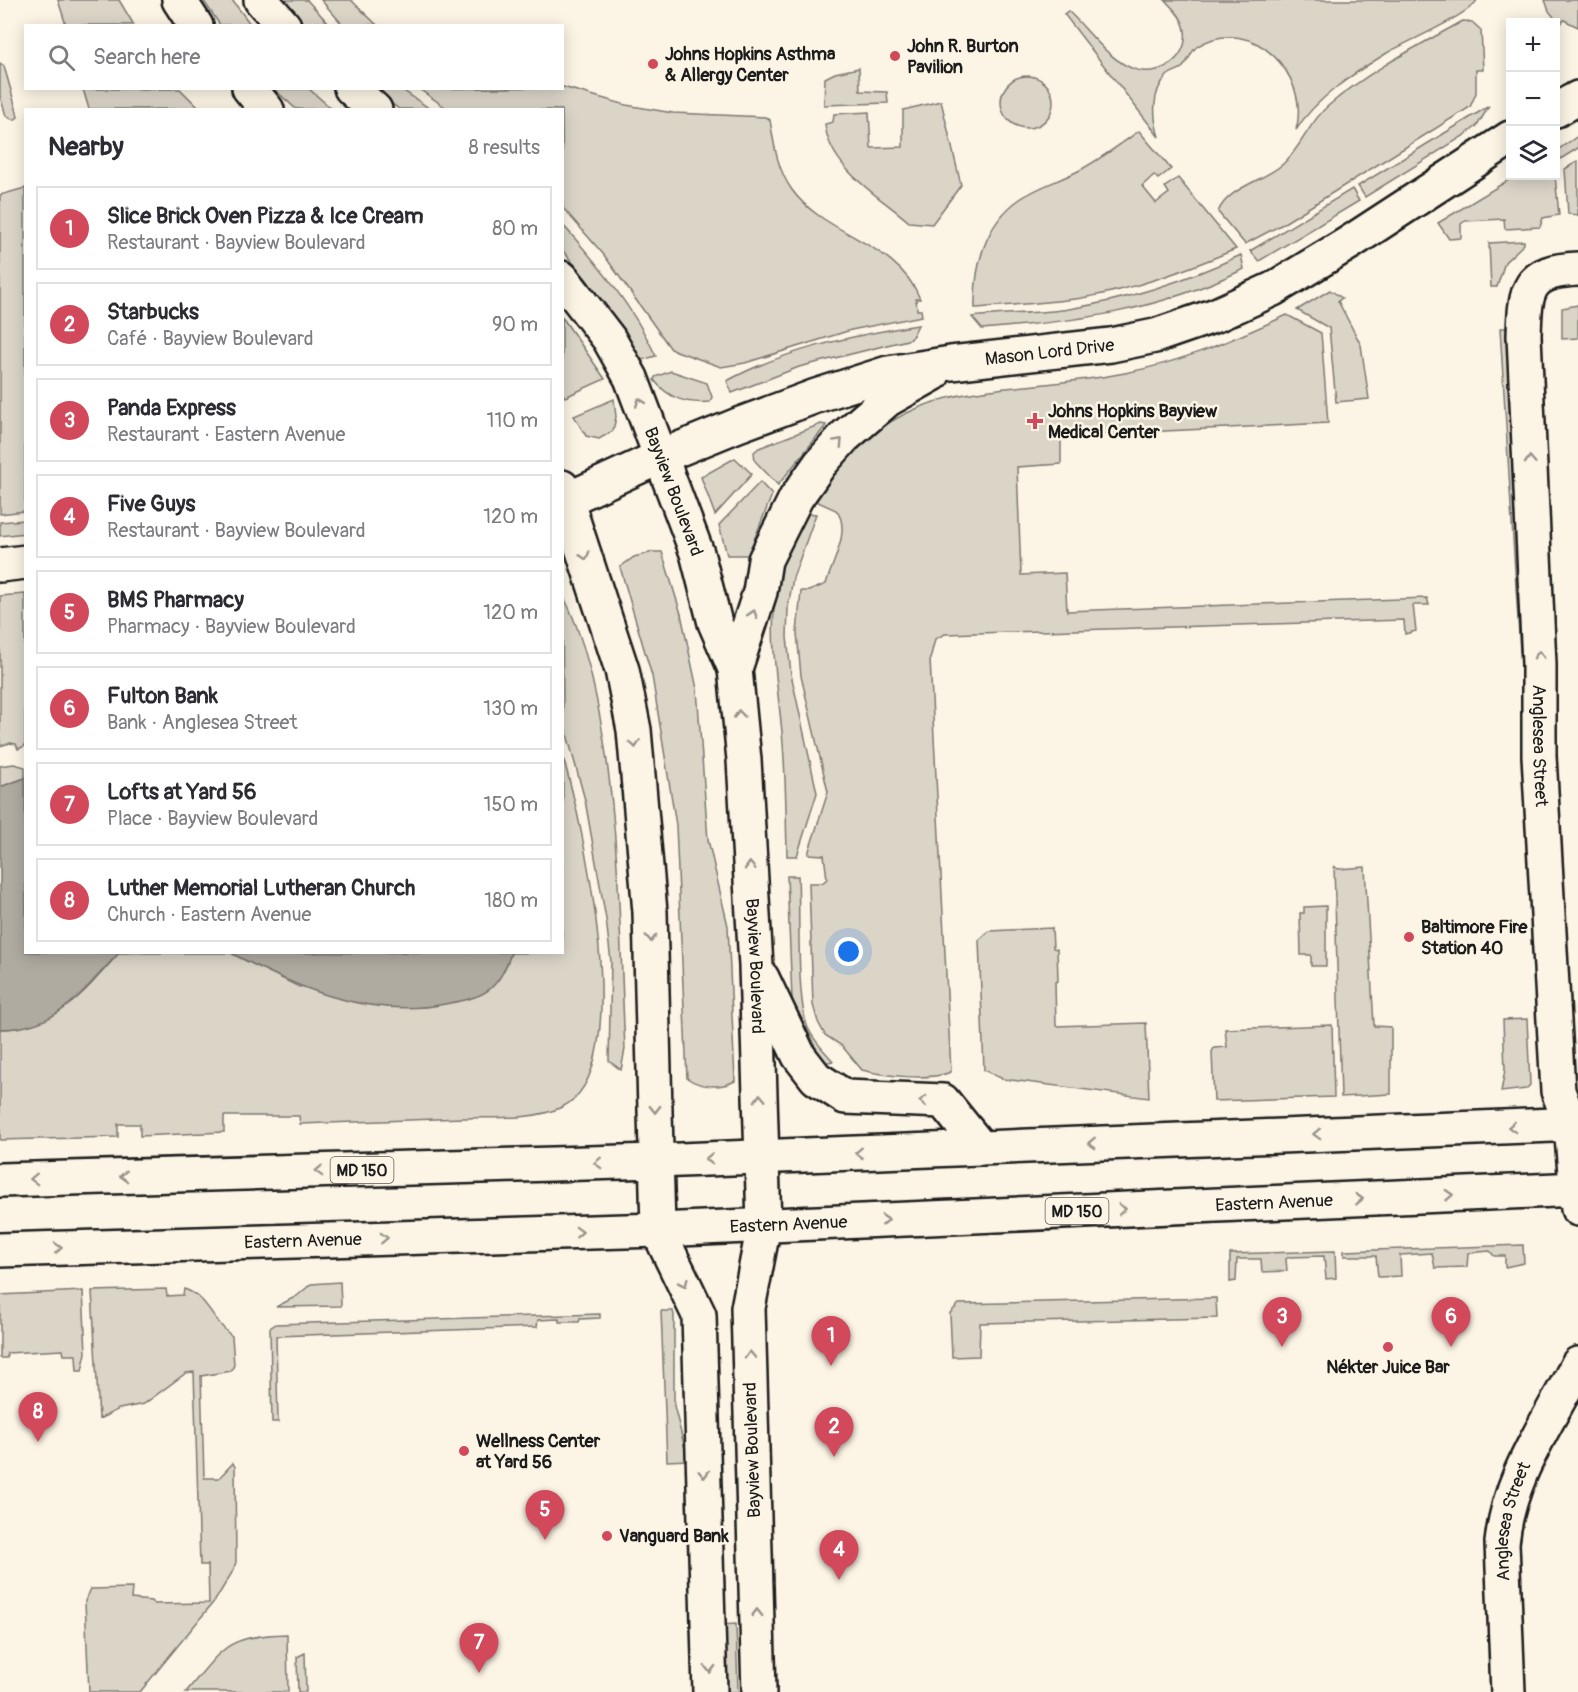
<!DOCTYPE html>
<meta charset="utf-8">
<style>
body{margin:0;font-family:Pangolin,sans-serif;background:#f7f7f7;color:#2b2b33}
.controls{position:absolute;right:18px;top:18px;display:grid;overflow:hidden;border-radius:0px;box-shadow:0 3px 15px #0003}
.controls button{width:54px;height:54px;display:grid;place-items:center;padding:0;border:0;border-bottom:2px solid #e1e1e2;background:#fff;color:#2b2b33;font:30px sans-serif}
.you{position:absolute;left:849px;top:952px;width:21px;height:21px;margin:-15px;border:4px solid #fff;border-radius:50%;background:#1a73e8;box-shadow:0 0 0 9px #1a73e833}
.badge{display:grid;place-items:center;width:39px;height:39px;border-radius:50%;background:#d1495b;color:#fff;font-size:20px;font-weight:700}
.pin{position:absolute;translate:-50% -50px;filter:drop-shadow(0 2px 3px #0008)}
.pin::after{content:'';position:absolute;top:32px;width:21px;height:18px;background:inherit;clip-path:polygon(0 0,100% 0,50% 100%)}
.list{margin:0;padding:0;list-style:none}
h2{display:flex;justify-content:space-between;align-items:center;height:78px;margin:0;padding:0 24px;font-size:26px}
h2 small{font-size:20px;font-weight:400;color:#7c7c81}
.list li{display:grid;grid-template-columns:39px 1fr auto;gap:18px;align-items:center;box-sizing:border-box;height:84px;margin:0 12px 12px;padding:0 12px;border:2px solid #e1e1e2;border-radius:0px}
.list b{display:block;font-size:22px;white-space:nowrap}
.list p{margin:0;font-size:20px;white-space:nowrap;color:#7c7c81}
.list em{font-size:20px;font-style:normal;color:#7c7c81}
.icon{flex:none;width:33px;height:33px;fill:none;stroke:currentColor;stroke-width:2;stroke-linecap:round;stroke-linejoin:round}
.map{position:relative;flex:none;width:1578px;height:1692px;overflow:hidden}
.search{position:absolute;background:#fff;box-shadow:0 3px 15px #0003;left:24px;top:24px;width:540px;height:66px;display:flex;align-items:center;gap:15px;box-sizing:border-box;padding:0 21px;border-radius:0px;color:#7c7c81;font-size:22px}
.panel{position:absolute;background:#fff;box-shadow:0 3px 15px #0003;left:24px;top:108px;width:540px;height:846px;border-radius:0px}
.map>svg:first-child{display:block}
.green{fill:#dbd5c8;stroke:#7c7872;stroke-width:1.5}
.water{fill:#b0aba1;stroke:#75726c;stroke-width:1.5}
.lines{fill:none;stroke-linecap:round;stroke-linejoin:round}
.street-casing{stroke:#1c1c1c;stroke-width:38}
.secondary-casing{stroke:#1c1c1c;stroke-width:38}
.primary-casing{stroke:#1c1c1c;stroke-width:38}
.street{stroke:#fcf5e5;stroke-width:33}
.secondary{stroke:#fcf5e5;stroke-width:33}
.primary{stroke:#fcf5e5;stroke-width:33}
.oneway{stroke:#97938b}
.poi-dot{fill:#d1495b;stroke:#fcf5e5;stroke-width:2}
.labels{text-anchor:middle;stroke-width:5;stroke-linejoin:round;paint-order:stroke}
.shield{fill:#fcf5e5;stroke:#5f5d58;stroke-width:1.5}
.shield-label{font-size:16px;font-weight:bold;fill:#1c1c1c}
.poi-label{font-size:18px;font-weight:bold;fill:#1c1c1c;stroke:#fcf5e5;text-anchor:start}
.street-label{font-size:18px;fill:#1c1c1c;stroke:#fcf5e5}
</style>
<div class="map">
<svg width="1578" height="1692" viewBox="0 0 1578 1692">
<rect width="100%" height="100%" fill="#fcf5e5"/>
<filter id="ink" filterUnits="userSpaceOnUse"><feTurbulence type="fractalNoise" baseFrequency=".0167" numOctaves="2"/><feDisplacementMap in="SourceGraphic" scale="12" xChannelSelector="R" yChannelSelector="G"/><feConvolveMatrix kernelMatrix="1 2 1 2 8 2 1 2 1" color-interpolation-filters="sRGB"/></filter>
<g filter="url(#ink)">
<g class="green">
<path d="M 58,0 L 119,0 L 134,25 L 66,25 Z"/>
<path d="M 203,0 L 232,0 L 251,25 L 220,25 Z"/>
<path d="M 283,0 L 307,0 L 330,25 L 304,25 Z"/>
<path d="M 321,0 L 351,0 L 377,25 L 343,25 Z"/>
<path d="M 1165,0 L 1477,0 C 1471,14 1404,43 1387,53 C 1354,73 1316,98 1296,130 C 1311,76 1253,13 1198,46 C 1189,52 1190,61 1182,68 C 1178,71 1170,72 1167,76 C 1151,92 1153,118 1159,137 L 1064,14 L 1068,11 C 1089,30 1109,62 1137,70 C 1164,77 1192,54 1184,26 C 1181,15 1172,8 1165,0 Z"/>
<path d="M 1545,0 L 1578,0 L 1578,27 L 1564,20 L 1560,25 L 1549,11 Z"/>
<path d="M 1463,21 L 1472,22 L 1481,30 L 1483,70 L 1476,70 L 1476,93 L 1470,107 L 1281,225 L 1245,244 L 1218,212 C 1228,187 1264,181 1283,164 C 1301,148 1309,122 1328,106 C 1369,71 1416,47 1463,21 Z"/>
<path d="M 0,63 L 4,66 L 17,112 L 18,117 L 14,120 L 6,116 L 0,96 Z"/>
<path d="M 859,68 L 860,91 L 887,92 L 888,103 L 824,105 L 825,78 L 835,73 Z"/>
<circle cx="1027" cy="102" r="26"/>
<path d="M 563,87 L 626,105 L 673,113 L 766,117 L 770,120 C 774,144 777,169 792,190 C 825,236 898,242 920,299 L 916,299 L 917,310 L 921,310 L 922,316 L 851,330 L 745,363 L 721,367 L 671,349 L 604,255 L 563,208 L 562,110 L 448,109 L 419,89 Z"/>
<path d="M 83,89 L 180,89 L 200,109 L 89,109 Z"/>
<path d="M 274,89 L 309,89 L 332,109 L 296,109 Z"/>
<path d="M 372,89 L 401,89 L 430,109 L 399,109 Z"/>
<path d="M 941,101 L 961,185 L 932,224 L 909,222 C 878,195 829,168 825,124 L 833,122 L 834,114 L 869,112 L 871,148 L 903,147 L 903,110 Z"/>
<path d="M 1489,106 L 1477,126 L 1465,135 L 1365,197 L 1358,186 Z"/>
<path d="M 1139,131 L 1171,169 L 1158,179 L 1154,175 L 1142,186 L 1156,203 L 1169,193 L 1165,187 L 1178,178 L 1236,249 C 1186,270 1135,289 1082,298 C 1046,303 1011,305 975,308 C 974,268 984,224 1020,199 C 1039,186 1062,180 1082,169 C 1102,158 1121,144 1139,131 Z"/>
<path d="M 1578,136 L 1578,148 L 1556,162 L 1556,151 Z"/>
<path d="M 1578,161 L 1578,215 L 1568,214 L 1565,169 Z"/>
<path d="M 1515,176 L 1555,176 L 1559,215 L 1543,218 L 1540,227 L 1505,229 L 1504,219 L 1465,221 L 1461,224 L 1461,238 L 1449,239 L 1438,223 Z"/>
<path d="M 25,188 L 25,511 L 0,514 L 0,195 Z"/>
<path d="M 1352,189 L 1359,201 L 1259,261 L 1250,251 Z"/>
<path d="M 562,224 C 598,264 633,307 656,356 L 642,360 L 587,280 L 563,251 Z"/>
<path d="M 1524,241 L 1524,244 L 1505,262 L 1497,287 L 1491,287 L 1489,243 Z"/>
<path d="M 1241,255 L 1244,269 C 1155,312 1079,321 982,329 L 972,317 C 1004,313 1037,314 1069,309 C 1130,299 1185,281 1241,255 Z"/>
<path d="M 1330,290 L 1342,298 L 1338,301 L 1361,345 L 1369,399 L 1336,402 L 1329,328 L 1297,310 Z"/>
<path d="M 1578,305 L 1578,338 L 1562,339 L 1562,308 Z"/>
<path d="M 1287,315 L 1321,333 L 1328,423 L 1061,436 L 1061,464 L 1017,467 L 1021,575 L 1065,573 L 1067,611 L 1427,598 L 1429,605 L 1413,605 L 1416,631 L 1405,634 L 1404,620 L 945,634 L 935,639 L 930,659 L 951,1072 C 929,1081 885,1076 862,1070 L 842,1046 L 825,1035 L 818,1022 L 813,1005 L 809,883 L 822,883 L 827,879 L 824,855 L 808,854 L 828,792 L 801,676 L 797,633 L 801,591 L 809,591 L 826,584 C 832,563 852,529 836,510 L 818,502 L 814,495 C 908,369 990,399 1125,373 C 1182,362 1235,339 1287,315 Z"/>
<path d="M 562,317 L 605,379 L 565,397 L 562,393 Z"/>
<path d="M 918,325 L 911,339 L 799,367 L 732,393 L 727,381 C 783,350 855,335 918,325 Z"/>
<path d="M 1500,328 L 1507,328 L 1521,588 L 1517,589 L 1517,597 L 1523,597 L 1520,652 Z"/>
<path d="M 671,371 L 707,383 L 712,397 L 710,402 C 686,404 669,399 654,380 L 655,377 Z"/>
<path d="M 614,399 L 616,417 L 613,431 L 599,439 L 586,436 L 574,416 Z"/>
<path d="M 821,424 L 826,425 L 824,428 L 778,485 L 755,461 L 754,452 L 759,448 Z"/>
<path d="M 735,458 L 752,474 L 715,515 L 701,477 Z"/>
<path d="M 760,482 L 772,495 L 748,555 L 727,555 L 719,525 Z"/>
<path d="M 803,513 L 816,514 L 793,578 L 788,608 L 787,637 L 791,674 L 817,793 L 797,856 L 787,856 C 786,815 786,773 782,732 C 773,642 761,598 803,513 Z"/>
<path d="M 25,520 L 25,533 L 0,536 L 0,522 Z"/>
<path d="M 653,552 L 662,552 L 681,614 L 697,689 L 708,840 L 728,926 L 735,1081 C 720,1089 700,1087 687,1078 L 676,825 L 652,676 L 620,567 L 634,557 Z"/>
<path d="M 562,593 C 585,638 596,691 604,741 C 620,844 620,946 625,1049 L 621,1070 L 609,1061 L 611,962 L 606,919 L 585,800 L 563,720 Z"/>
<path d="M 25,594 L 25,746 L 18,749 L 16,744 L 10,743 L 0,746 L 0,596 Z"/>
<path d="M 563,757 C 582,822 639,1072 562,1107 C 532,1121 495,1117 463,1118 C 408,1120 354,1122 300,1124 L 299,1116 L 224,1116 L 224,1132 L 140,1136 L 140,1124 L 118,1124 L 118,1137 L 0,1140 L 0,1029 C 55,1029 86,991 119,953 L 231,953 L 299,987 L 511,953 L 562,952 Z"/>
<path d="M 14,764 L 25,767 L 25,778 L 0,787 L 0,766 Z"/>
<path d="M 1334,866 L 1338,869 L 1365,867 L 1374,1026 L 1391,1027 L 1391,1094 L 1341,1097 Z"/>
<path d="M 787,876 L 798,876 C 800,911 796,1000 808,1028 C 814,1041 824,1051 833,1061 L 823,1063 L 797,1026 L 792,999 Z"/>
<path d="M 1326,906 L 1326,966 L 1311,966 L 1311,955 L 1301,955 L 1300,913 L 1304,913 L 1304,907 Z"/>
<path d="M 1052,928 L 1053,948 L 1057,949 L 1058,981 L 1055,982 L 1056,1026 L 1146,1023 L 1149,1098 L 1003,1079 L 984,1070 L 979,940 L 989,931 Z"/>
<path d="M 1527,1019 L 1530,1085 L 1526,1089 L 1501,1092 L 1505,1070 L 1503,1020 Z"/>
<path d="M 1332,1025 L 1334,1097 L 1214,1101 L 1212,1052 L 1214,1048 L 1227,1047 L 1225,1029 Z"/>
<path d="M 1523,1245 L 1524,1263 L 1505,1267 L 1505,1256 L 1494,1256 L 1490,1251 L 1468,1253 L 1467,1267 L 1435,1268 L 1432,1253 L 1400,1255 L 1401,1276 L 1378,1277 L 1376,1256 L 1344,1256 L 1344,1251 Z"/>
<path d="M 1335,1251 L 1336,1278 L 1326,1279 L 1324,1256 L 1289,1257 L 1286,1259 L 1287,1271 L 1262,1272 L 1261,1259 L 1237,1259 L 1236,1281 L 1230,1282 L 1230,1254 Z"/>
<path d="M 340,1282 L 341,1306 L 276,1307 L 297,1296 L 311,1284 Z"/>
<path d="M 166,1289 L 167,1296 L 183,1295 L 184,1289 C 209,1297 213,1323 232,1336 L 234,1365 L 231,1371 L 201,1376 L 204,1478 L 219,1478 L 233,1463 L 235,1467 L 236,1562 L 233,1571 L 216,1599 L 140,1692 L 89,1692 L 85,1601 L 91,1589 L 132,1588 L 131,1599 L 151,1601 L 154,1604 L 209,1603 L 208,1565 L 200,1565 L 194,1372 L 186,1373 L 144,1404 L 119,1409 L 99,1419 L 92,1291 Z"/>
<path d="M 83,1291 L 86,1353 L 82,1371 L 77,1371 L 76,1355 L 64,1355 L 63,1350 L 7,1353 L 7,1358 L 0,1358 L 0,1295 Z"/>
<path d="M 1216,1298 L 1217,1318 L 980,1323 L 979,1356 L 952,1357 L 950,1313 L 959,1304 Z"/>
<path d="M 661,1311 L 673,1311 L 674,1315 L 674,1406 L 688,1460 L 667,1461 Z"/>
<path d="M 600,1314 L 600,1318 L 580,1319 L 579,1322 L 559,1322 L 559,1319 L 538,1320 L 537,1327 L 276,1336 L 278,1422 L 272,1422 L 270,1328 L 276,1324 Z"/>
<path d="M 736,1624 L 738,1692 L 723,1692 L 721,1625 Z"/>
<path d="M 287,1634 L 288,1692 L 186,1692 C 224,1647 225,1636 287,1634 Z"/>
<path d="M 305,1653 L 306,1692 L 298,1692 L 297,1657 Z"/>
</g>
<g class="water">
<path d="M 25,778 L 26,952 L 119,953 C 82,991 60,1029 0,1029 L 0,787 Z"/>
<path d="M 231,953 L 511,952 L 511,953 C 498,993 483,997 445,1004 C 369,1019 297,988 231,953 Z"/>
</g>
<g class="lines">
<defs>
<g id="street">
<path d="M 1556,110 L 1578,98"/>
<path id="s1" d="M 1578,269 C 1527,271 1525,289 1524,336 L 1539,664 L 1539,756 L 1558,1091 L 1571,1125 L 1578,1209"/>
<path id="s2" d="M 562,502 L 662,456 L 738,425 L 816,396 L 888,373 L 951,363 L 1111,345 L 1155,336 L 1216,315 L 1273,289 L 1349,243 L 1510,138"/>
<path d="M 0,565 L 26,562"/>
<path d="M 735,669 L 760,592 L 765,560 L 796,498 L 820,464 L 844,437 L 887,400 L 933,374"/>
<path d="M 658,1230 L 699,1315 L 710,1692"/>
<path d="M 759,1692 L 748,1308 L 764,1225"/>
<path id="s3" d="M 1508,1692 L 1502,1543 C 1509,1474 1548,1424 1578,1364"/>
</g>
<g id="secondary">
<path d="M 179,0 L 196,26"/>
<path d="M 261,0 L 284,26"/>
<path d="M 249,88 L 267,110"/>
<path d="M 351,88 L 375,110"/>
<path id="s4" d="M 562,278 L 609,339 L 631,378 L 697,553 L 715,623 L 735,669 L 744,760 L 756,966 L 764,1225"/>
<path d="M 562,487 L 622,670 L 634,730 L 650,912 L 658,1230"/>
<path d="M 762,978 L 799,1056 L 816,1078 L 845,1097 L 943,1101 L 981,1148"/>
</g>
<g id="primary">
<path d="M 0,1180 L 656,1161 L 1578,1124"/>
<path id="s5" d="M 0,1250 L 658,1230 L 1578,1189"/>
</g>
</defs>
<use href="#street" class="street-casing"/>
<use href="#secondary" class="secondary-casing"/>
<use href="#primary" class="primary-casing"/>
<use href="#street" class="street"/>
<use href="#secondary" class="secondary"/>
<use href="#primary" class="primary"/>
</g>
<defs><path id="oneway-chevron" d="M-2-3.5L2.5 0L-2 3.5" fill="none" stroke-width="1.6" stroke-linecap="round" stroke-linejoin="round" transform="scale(1.5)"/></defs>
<g class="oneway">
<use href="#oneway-chevron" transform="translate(640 402) rotate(-110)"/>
<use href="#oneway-chevron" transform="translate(839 442) rotate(-47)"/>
<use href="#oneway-chevron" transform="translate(1530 460) rotate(-93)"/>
<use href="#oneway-chevron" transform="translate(585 556) rotate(73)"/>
<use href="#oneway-chevron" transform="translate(753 614) rotate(-72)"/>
<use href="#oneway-chevron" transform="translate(1539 655) rotate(-92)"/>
<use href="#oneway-chevron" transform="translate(739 714) rotate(-96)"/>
<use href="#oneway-chevron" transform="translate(635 744) rotate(83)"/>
<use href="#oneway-chevron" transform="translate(750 866) rotate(-93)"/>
<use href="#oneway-chevron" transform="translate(651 938) rotate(88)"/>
<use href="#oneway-chevron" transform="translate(760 1098) rotate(-92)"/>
<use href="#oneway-chevron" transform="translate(923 1101) rotate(-178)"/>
<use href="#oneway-chevron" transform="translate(655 1109) rotate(89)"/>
<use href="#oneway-chevron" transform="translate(1512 1127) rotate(178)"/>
<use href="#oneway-chevron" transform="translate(1317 1134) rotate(178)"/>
<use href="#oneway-chevron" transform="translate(1092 1143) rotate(178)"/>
<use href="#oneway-chevron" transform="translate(859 1153) rotate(178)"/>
<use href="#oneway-chevron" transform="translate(709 1159) rotate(177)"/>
<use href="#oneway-chevron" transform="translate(598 1163) rotate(178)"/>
<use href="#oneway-chevron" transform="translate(319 1171) rotate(178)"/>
<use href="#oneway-chevron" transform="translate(124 1176) rotate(178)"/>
<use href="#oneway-chevron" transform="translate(34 1179) rotate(178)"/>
<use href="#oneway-chevron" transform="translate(1449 1195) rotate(-3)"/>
<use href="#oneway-chevron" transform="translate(1359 1199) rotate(-3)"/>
<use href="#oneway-chevron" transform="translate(1122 1209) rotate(-3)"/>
<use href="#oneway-chevron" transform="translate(885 1220) rotate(-3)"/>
<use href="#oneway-chevron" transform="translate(579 1232) rotate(-2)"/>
<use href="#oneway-chevron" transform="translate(384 1238) rotate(-2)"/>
<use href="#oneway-chevron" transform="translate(58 1248) rotate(-2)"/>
<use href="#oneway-chevron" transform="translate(684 1283) rotate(64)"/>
<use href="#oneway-chevron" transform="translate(750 1355) rotate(-92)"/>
<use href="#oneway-chevron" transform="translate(704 1474) rotate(88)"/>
<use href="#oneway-chevron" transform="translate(757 1613) rotate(-91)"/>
<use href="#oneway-chevron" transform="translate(710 1669) rotate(89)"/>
</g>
</g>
<g class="poi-dot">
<circle cx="895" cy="56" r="6"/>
<circle cx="653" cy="64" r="6"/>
<path d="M1032 412h6v6h6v6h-6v6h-6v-6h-6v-6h6z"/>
<circle cx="1409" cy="937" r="6"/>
<circle cx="1388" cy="1347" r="6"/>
<circle cx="464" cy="1451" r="6"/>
<circle cx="607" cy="1536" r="6"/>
</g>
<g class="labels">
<g class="shield">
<rect x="330.5" y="1157" width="63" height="26" rx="4.5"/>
<rect x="1045.5" y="1198" width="63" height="26" rx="4.5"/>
</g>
<g class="shield-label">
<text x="362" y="1176">MD 150</text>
<text x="1077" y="1217">MD 150</text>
</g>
<g class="poi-label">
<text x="907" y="52">John R. Burton<tspan x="907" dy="21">Pavilion</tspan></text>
<text x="665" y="60">Johns Hopkins Asthma<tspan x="665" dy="21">&amp; Allergy Center</tspan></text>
<text x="1048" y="417">Johns Hopkins Bayview<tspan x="1048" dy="21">Medical Center</tspan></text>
<text x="1421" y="933">Baltimore Fire<tspan x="1421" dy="21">Station 40</tspan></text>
<text x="1388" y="1373" text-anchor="middle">Nékter Juice Bar</text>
<text x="476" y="1447">Wellness Center<tspan x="476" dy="21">at Yard 56</tspan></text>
<text x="619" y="1542">Vanguard Bank</text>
</g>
<g class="street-label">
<text dy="6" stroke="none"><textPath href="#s2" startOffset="514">Mason Lord Drive</textPath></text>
<text dy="6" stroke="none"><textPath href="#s4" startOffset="243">Bayview Boulevard</textPath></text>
<text dy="6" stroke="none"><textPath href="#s1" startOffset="512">Anglesea Street</textPath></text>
<text dy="6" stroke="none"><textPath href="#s4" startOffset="729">Bayview Boulevard</textPath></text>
<text dy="6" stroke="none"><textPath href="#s5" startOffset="1275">Eastern Avenue</textPath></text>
<text dy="6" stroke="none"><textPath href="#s5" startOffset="789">Eastern Avenue</textPath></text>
<text dy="6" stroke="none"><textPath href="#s5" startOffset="303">Eastern Avenue</textPath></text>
<text transform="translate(752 1450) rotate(-92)" y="6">Bayview Boulevard</text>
<text dy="6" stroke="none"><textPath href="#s3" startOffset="172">Anglesea Street</textPath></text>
</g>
</g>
</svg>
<div class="controls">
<button>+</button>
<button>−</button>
<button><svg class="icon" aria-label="layers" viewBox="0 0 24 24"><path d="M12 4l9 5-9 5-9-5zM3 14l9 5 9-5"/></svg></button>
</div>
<div class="you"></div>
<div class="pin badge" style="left:831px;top:1366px">1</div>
<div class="pin badge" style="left:834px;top:1457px">2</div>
<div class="pin badge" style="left:1282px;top:1347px">3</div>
<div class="pin badge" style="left:839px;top:1580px">4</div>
<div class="pin badge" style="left:545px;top:1540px">5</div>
<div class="pin badge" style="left:1451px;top:1347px">6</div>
<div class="pin badge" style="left:479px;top:1673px">7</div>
<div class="pin badge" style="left:38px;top:1442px">8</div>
<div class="search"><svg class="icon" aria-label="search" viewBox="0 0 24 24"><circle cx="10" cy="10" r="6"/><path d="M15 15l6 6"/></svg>Search here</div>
<section class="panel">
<h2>Nearby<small>8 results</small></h2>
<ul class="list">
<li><span class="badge">1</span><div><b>Slice Brick Oven Pizza &amp; Ice Cream</b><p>Restaurant · Bayview Boulevard</p></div><em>80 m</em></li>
<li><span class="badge">2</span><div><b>Starbucks</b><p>Café · Bayview Boulevard</p></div><em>90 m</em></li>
<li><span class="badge">3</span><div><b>Panda Express</b><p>Restaurant · Eastern Avenue</p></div><em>110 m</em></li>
<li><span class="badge">4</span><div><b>Five Guys</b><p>Restaurant · Bayview Boulevard</p></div><em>120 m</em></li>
<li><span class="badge">5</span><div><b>BMS Pharmacy</b><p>Pharmacy · Bayview Boulevard</p></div><em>120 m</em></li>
<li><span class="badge">6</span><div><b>Fulton Bank</b><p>Bank · Anglesea Street</p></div><em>130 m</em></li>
<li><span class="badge">7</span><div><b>Lofts at Yard 56</b><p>Place · Bayview Boulevard</p></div><em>150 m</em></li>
<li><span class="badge">8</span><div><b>Luther Memorial Lutheran Church</b><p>Church · Eastern Avenue</p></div><em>180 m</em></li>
</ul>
</section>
</div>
